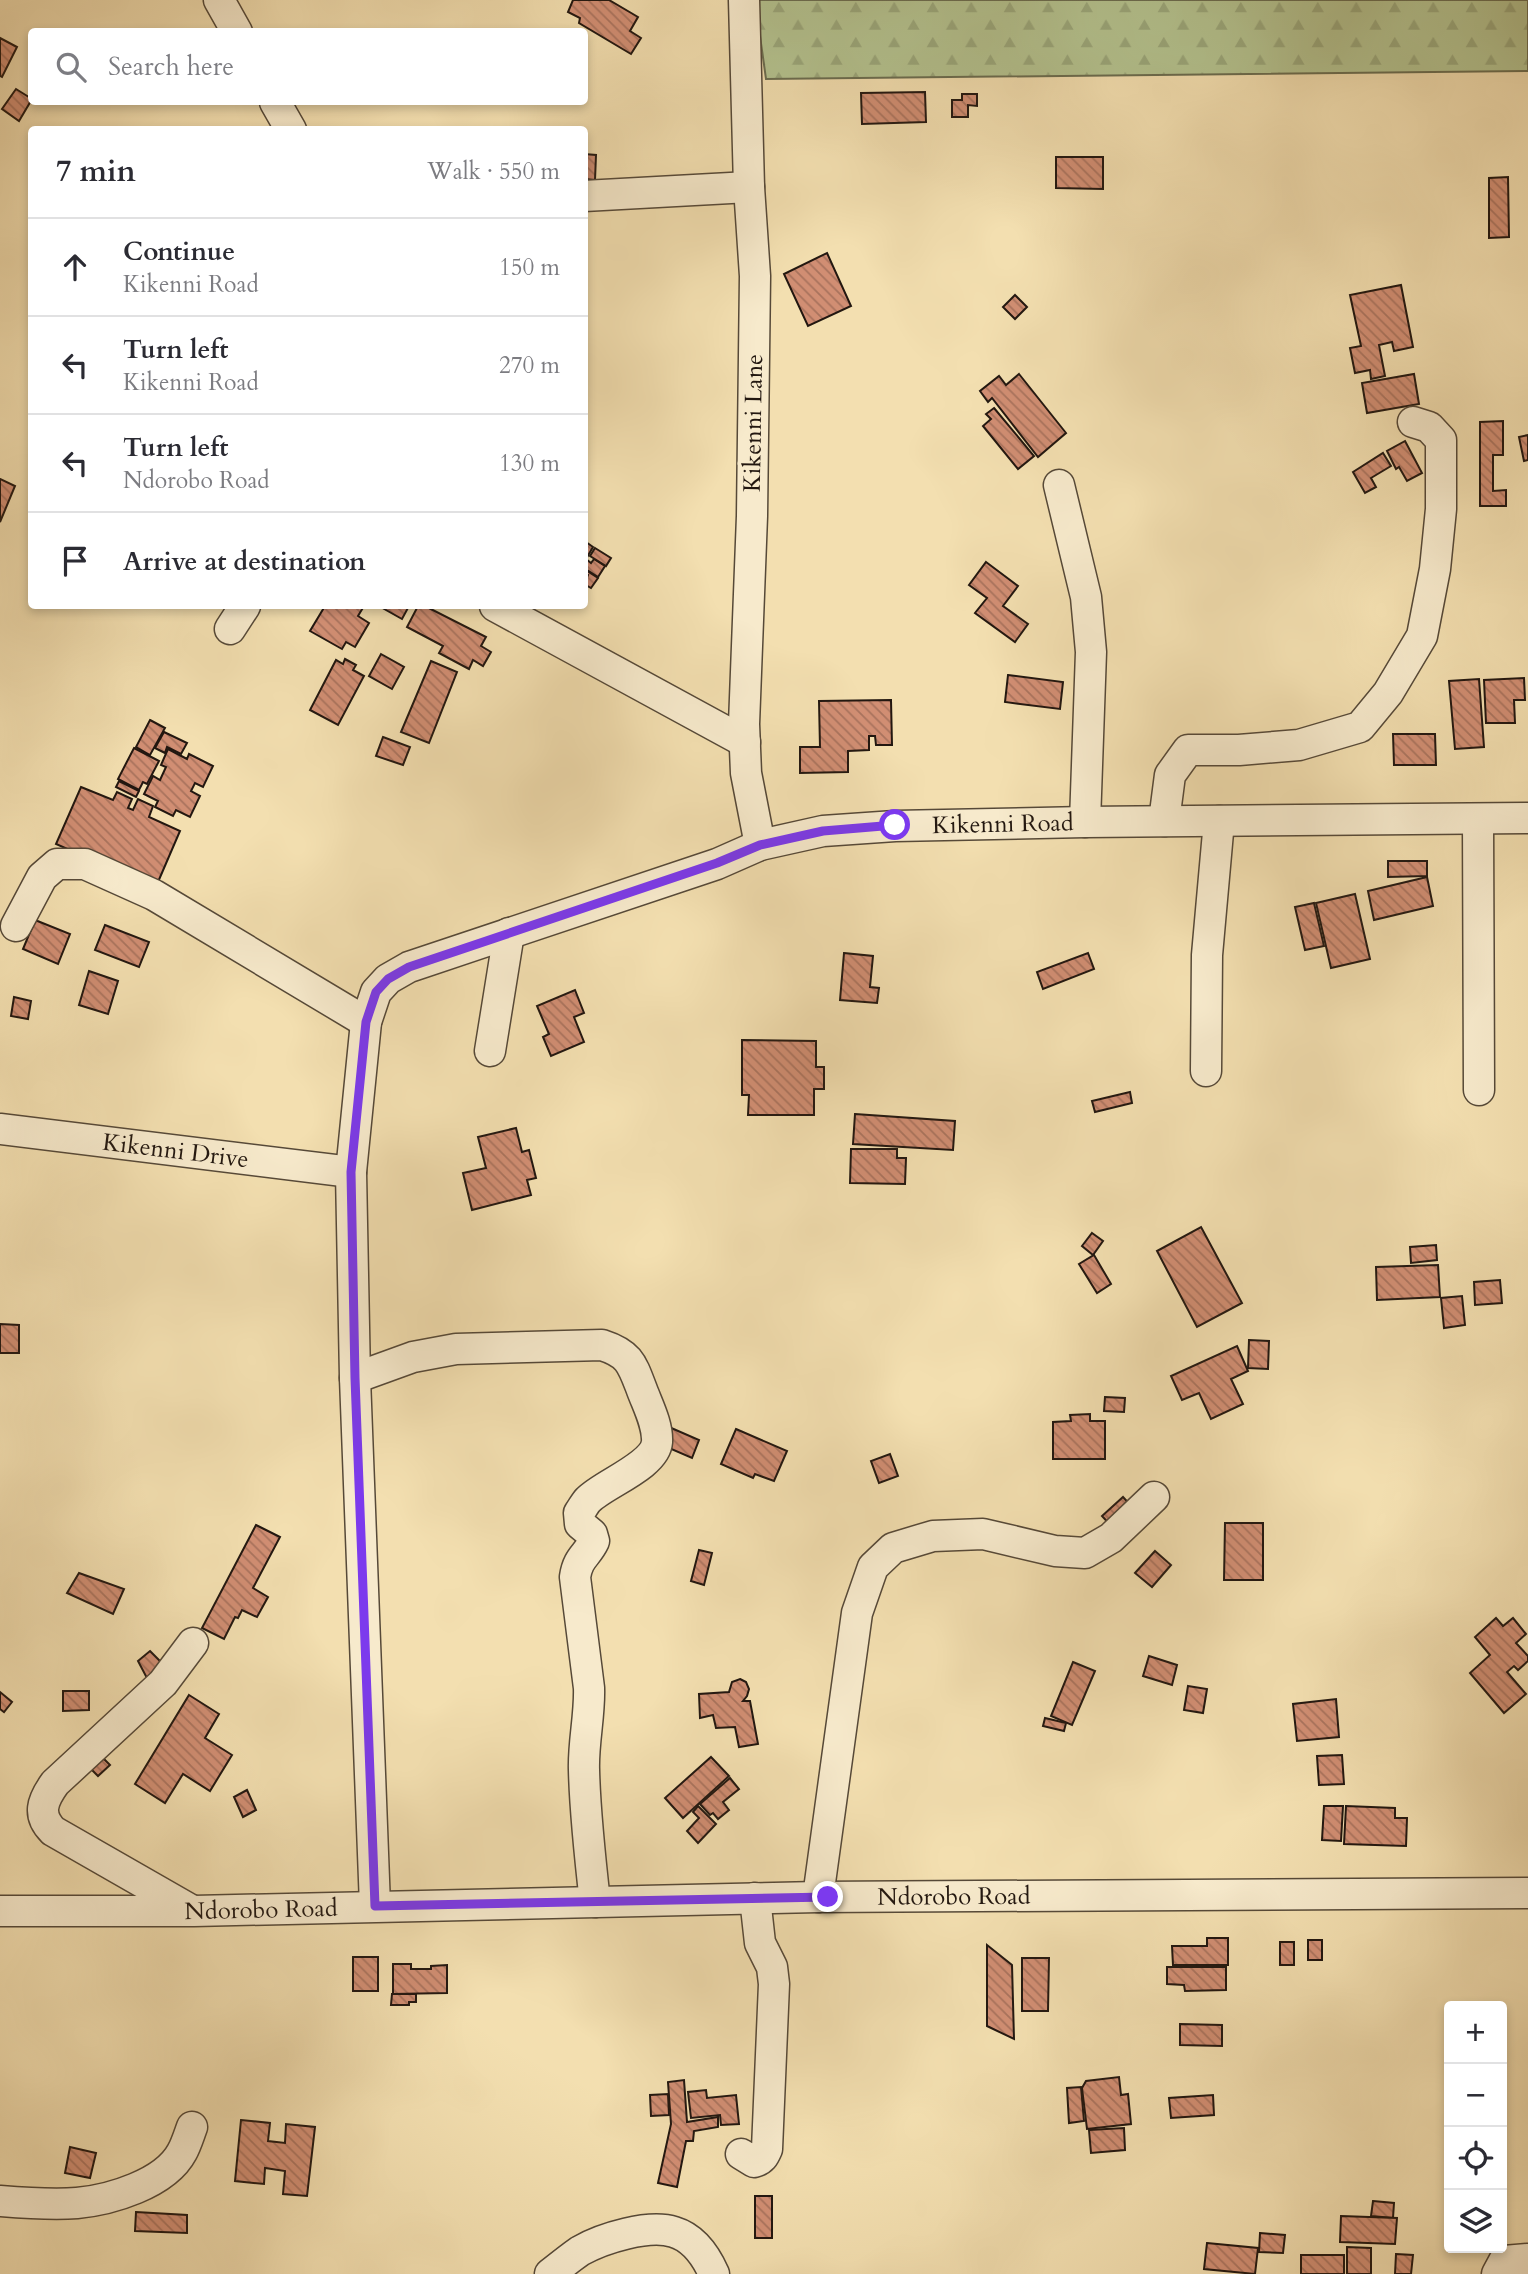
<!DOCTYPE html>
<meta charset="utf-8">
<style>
body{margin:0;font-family:Cardo,serif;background:#f2f2f3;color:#2b2b33}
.controls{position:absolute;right:21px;bottom:21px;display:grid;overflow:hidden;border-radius:7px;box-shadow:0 4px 10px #0003}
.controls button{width:63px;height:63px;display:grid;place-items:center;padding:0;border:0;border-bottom:2px solid #e1e1e2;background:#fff;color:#2b2b33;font:35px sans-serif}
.stop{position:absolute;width:21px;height:21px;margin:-16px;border:5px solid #7c3aed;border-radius:50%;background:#fff}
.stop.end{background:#7c3aed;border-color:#fff;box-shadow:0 2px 7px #0008}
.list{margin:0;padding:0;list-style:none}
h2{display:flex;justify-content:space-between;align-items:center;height:91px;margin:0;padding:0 28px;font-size:30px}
h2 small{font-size:23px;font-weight:400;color:#7c7c81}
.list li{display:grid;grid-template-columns:46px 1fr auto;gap:21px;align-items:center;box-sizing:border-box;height:98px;padding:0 28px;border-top:2px solid #e1e1e2}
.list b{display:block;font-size:26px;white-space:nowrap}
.list p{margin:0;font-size:23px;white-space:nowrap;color:#7c7c81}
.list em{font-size:23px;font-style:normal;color:#7c7c81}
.icon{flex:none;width:38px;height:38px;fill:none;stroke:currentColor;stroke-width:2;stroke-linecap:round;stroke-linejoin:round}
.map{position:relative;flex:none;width:1528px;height:2274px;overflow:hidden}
.search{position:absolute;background:#fff;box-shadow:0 4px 10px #0003;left:28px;top:28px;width:560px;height:77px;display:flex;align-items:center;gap:18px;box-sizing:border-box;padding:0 24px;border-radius:7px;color:#7c7c81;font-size:26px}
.panel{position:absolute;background:#fff;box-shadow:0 4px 10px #0003;left:28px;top:126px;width:560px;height:483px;border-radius:7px}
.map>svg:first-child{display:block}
.forest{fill:url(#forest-firs);stroke:#6b6d50;stroke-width:2}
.building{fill:url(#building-back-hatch);stroke:#221710;stroke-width:2}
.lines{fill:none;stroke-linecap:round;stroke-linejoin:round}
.minor-casing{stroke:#564938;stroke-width:33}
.minor{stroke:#f7eacc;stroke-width:30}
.route{stroke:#7c3aed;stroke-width:9}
.labels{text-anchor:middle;stroke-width:7;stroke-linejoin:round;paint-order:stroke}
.street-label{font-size:24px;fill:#221710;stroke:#f7eacc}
</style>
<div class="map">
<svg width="1528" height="2274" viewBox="0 0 1528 2274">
<defs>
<pattern id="forest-firs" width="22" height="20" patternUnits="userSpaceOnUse" patternTransform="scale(1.75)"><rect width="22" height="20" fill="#b4c390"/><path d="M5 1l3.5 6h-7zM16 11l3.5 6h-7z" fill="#9aa77b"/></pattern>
<pattern id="building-back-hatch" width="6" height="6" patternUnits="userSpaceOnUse" patternTransform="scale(1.75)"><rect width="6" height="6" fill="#d18e73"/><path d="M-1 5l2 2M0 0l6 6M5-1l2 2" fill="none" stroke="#a9735d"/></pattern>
</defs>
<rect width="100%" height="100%" fill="#f3dfb0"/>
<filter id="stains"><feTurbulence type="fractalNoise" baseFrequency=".00286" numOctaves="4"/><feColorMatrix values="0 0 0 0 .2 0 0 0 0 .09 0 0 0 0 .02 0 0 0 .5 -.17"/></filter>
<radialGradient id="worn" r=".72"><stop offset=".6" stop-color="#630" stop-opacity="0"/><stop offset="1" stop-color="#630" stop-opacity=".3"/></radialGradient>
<path class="forest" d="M 755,0 L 1528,0 L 1528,71 L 766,79 Z"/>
<g class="building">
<path d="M 573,0 L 609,0 L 638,17 L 630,31 L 641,38 L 631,54 L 579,23 L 580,18 L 568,12 Z"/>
<path d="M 0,38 L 17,47 L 2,77 L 0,76 Z"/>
<path d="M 16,89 L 32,99 L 19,121 L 2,109 Z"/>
<path d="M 925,92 L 926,122 L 862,124 L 861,93 Z"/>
<path d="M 962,94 L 977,94 L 977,106 L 968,105 L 968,117 L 952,117 L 952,100 L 962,100 Z"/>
<path d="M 584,154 L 596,155 L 595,180 L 584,179 Z"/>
<path d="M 1056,157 L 1103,157 L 1103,189 L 1056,188 Z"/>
<path d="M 1508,177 L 1509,237 L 1489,238 L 1489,178 Z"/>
<path d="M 827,253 L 851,306 L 808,326 L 784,274 Z"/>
<path d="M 1401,285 L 1413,347 L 1394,351 L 1392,342 L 1379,345 L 1385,376 L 1371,379 L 1370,370 L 1355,373 L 1350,348 L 1361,346 L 1350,295 Z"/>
<path d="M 1015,295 L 1027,307 L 1015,319 L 1003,307 Z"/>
<path d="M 1019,374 L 1066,433 L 1038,457 L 992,398 L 988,402 L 980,391 L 999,376 L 1006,385 Z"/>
<path d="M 1414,374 L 1419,404 L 1367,413 L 1362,383 Z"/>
<path d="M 994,408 L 1034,456 L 1018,469 L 983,426 L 991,419 L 986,414 Z"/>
<path d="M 1503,421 L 1503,455 L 1493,455 L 1493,491 L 1506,490 L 1506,506 L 1480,506 L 1480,422 Z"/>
<path d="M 1528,435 L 1528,460 L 1524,461 L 1519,437 Z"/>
<path d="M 1405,441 L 1422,473 L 1407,481 L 1399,467 L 1396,469 L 1387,451 Z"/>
<path d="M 1383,453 L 1391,466 L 1371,478 L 1376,487 L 1365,493 L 1353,472 Z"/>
<path d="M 0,479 L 15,486 L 0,522 Z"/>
<path d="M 586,542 L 593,547 L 586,559 L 591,563 L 594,559 L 605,566 L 598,577 L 584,568 Z"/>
<path d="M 595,548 L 611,558 L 606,566 L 590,556 Z"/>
<path d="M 986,562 L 1018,586 L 1003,606 L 1028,624 L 1015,642 L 975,613 L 987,598 L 969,585 Z"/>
<path d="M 584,569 L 598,578 L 591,588 L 584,584 L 588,575 L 584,573 Z"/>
<path d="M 325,606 L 364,606 L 358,616 L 369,623 L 355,647 L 346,642 L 342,649 L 310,631 Z"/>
<path d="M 379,606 L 409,606 L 402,619 Z"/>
<path d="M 418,606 L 425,606 L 486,637 L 481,646 L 491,652 L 483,666 L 473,660 L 469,669 L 439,653 L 443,646 L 407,627 Z"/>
<path d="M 381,654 L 404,667 L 392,689 L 369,676 Z"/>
<path d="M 345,659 L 356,665 L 353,670 L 364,676 L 338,725 L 310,710 L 336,660 L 343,664 Z"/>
<path d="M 431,661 L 457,672 L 429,743 L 401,732 Z"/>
<path d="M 1008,675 L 1063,682 L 1060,709 L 1005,702 Z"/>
<path d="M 1524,678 L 1525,700 L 1514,700 L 1515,723 L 1486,723 L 1484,680 Z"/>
<path d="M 1479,679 L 1484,747 L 1455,749 L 1449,681 Z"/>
<path d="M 891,700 L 892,745 L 876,745 L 875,736 L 869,736 L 869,750 L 848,751 L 848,772 L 800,773 L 800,747 L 820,747 L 819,701 Z"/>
<path d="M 150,720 L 165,728 L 150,755 L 136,747 Z"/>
<path d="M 164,732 L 187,743 L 181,754 L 167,747 L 165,753 L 155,748 Z"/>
<path d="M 1393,734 L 1435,734 L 1436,765 L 1394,765 Z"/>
<path d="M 383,737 L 410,747 L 403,765 L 376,756 Z"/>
<path d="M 134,748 L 159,761 L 147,784 L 143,782 L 139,790 L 118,779 Z"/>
<path d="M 168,749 L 187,759 L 189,754 L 213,766 L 203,787 L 195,783 L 191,791 L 200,796 L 190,817 L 176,810 L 173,816 L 155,807 L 158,801 L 144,794 L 153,776 L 160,780 L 166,767 L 161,765 Z"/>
<path d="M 119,781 L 139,791 L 136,797 L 116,787 Z"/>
<path d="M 81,787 L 113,800 L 117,792 L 132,799 L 128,808 L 133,810 L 138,799 L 153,806 L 149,817 L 180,831 L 158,882 L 147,884 L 56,844 Z"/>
<path d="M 1388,861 L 1427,861 L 1427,876 L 1388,877 Z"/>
<path d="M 1427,877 L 1433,906 L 1374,920 L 1368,891 Z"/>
<path d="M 1355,894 L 1370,959 L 1331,968 L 1316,903 Z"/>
<path d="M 1314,903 L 1324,946 L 1305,950 L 1295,907 Z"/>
<path d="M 35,920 L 70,934 L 58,964 L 23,949 Z"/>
<path d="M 105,925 L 149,942 L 139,967 L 95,950 Z"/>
<path d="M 844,953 L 873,956 L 870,987 L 879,988 L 877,1003 L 840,1000 Z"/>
<path d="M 1088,953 L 1094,969 L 1043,989 L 1037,972 Z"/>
<path d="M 89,971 L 118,981 L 108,1014 L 79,1005 Z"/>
<path d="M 575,990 L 584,1013 L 574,1017 L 584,1042 L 551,1056 L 543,1037 L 549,1034 L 537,1006 Z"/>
<path d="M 14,997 L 31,1001 L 28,1019 L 11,1016 Z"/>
<path d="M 742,1040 L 816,1041 L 816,1067 L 824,1067 L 824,1089 L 814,1089 L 814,1115 L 748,1115 L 749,1095 L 742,1095 Z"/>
<path d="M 1130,1092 L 1132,1103 L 1095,1112 L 1092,1101 Z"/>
<path d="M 855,1114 L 955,1121 L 953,1150 L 853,1144 Z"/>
<path d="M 516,1128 L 522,1152 L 529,1150 L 536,1178 L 527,1180 L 531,1195 L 472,1210 L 463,1173 L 486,1168 L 478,1137 Z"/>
<path d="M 851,1149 L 897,1149 L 897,1158 L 906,1158 L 905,1184 L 850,1183 Z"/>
<path d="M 1201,1227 L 1242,1303 L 1197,1327 L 1157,1251 Z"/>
<path d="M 1092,1233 L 1103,1241 L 1093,1255 L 1082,1246 Z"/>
<path d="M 1436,1245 L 1437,1260 L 1411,1263 L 1410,1247 Z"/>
<path d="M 1094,1255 L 1111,1284 L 1097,1293 L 1079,1264 Z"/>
<path d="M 1438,1265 L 1440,1297 L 1377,1300 L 1376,1267 Z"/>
<path d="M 1500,1280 L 1502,1303 L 1475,1305 L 1474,1282 Z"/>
<path d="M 1462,1296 L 1465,1325 L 1444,1328 L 1441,1298 Z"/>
<path d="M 0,1324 L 19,1325 L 19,1353 L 0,1353 Z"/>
<path d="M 1249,1340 L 1269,1341 L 1268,1369 L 1248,1368 Z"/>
<path d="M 1237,1346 L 1248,1371 L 1231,1379 L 1243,1404 L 1211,1419 L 1199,1393 L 1182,1400 L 1171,1376 Z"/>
<path d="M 1105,1397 L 1125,1398 L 1124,1412 L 1104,1411 Z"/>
<path d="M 1090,1414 L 1090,1421 L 1105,1421 L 1105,1459 L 1053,1459 L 1053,1422 L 1071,1421 L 1070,1415 Z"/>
<path d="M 669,1427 L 699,1440 L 692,1458 L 662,1445 Z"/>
<path d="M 736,1429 L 787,1451 L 774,1481 L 755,1474 L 753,1478 L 721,1464 Z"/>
<path d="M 890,1454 L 898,1476 L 879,1483 L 871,1461 Z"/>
<path d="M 1123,1497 L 1133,1508 L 1113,1528 L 1102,1516 Z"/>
<path d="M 1225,1523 L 1263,1523 L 1263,1580 L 1224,1580 Z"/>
<path d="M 256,1525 L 280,1537 L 253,1588 L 268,1597 L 257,1617 L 242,1610 L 238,1618 L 235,1617 L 224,1639 L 202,1628 Z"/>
<path d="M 699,1550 L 712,1553 L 704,1585 L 691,1581 Z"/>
<path d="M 1155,1551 L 1171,1565 L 1152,1587 L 1135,1573 Z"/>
<path d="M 79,1573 L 124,1589 L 113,1614 L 67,1593 Z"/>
<path d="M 1496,1618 L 1503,1626 L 1513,1618 L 1526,1634 L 1516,1643 L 1528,1656 L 1528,1661 L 1518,1670 L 1514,1666 L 1507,1672 L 1526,1694 L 1504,1713 L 1470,1673 L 1490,1655 L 1475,1637 Z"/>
<path d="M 150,1651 L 163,1664 L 149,1682 L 138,1661 Z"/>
<path d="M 1149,1656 L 1177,1665 L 1172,1685 L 1143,1676 Z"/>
<path d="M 1073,1662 L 1095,1671 L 1072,1725 L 1051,1716 Z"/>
<path d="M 740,1679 L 746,1682 L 749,1689 L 747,1696 L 743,1701 L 750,1701 L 758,1744 L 739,1747 L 735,1727 L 716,1728 L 713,1715 L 700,1718 L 699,1694 L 729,1692 L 732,1682 Z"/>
<path d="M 1188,1686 L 1207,1689 L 1203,1713 L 1184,1710 Z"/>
<path d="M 63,1691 L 89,1691 L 89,1710 L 63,1711 Z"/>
<path d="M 0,1692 L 12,1702 L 4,1712 L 0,1709 Z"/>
<path d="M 189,1695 L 219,1714 L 205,1738 L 232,1755 L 210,1791 L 183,1774 L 165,1803 L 135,1784 Z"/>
<path d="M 1336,1699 L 1339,1737 L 1297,1741 L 1293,1704 Z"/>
<path d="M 1045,1718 L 1066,1723 L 1064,1731 L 1043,1726 Z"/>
<path d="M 1342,1755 L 1344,1784 L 1319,1785 L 1317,1756 Z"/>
<path d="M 102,1757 L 110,1765 L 98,1776 L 90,1768 Z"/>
<path d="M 711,1757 L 729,1776 L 683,1818 L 665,1798 Z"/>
<path d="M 730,1778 L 739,1789 L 723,1802 L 729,1810 L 718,1819 L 713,1813 L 710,1815 L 700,1804 Z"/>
<path d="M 247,1790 L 256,1810 L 243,1817 L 234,1797 Z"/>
<path d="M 698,1806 L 716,1824 L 698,1843 L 687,1831 L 699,1818 L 693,1812 Z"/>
<path d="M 1324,1806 L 1343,1806 L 1341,1841 L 1322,1840 Z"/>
<path d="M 1346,1806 L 1395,1808 L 1395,1818 L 1407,1818 L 1406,1846 L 1344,1844 Z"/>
<path d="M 1207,1938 L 1228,1938 L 1228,1965 L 1173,1965 L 1172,1946 L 1207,1946 Z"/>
<rect x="1308" y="1940" width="14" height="20"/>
<rect x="1280" y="1942" width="14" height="23"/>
<path d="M 987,1945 L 1012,1965 L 1014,2039 L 987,2026 Z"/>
<rect x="353" y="1957" width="25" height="34"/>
<path d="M 1022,1958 L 1049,1958 L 1048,2011 L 1022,2011 Z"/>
<path d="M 393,1964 L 411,1964 L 411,1969 L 431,1969 L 431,1966 L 447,1965 L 447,1993 L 393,1994 Z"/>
<path d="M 1167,1967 L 1226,1967 L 1226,1990 L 1185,1991 L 1184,1985 L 1167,1984 Z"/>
<path d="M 392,1994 L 416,1994 L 416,2002 L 409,2002 L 409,2005 L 391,2005 Z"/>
<path d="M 1180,2024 L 1222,2025 L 1222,2046 L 1180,2045 Z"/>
<path d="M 1119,2077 L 1121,2095 L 1128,2094 L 1131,2124 L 1087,2129 L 1082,2088 L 1086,2081 Z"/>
<path d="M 684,2080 L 687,2122 L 718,2117 L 718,2127 L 694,2131 L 693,2141 L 686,2141 L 677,2187 L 658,2183 L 671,2124 L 668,2082 Z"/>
<path d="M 1081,2087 L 1084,2121 L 1069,2123 L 1067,2088 Z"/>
<path d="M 706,2090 L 707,2098 L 736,2095 L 739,2124 L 721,2125 L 720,2115 L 691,2118 L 688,2092 Z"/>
<path d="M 668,2094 L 669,2115 L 651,2116 L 650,2095 Z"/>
<path d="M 1213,2095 L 1214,2115 L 1171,2118 L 1169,2098 Z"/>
<path d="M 241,2120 L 270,2123 L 268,2141 L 285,2143 L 286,2124 L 315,2127 L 307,2196 L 283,2194 L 285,2171 L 265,2168 L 264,2184 L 235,2181 Z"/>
<path d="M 1124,2128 L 1125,2150 L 1091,2153 L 1089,2130 Z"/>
<path d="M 70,2147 L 96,2153 L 90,2178 L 65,2173 Z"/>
<rect x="755" y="2196" width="17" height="42"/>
<path d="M 1373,2201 L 1394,2203 L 1393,2218 L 1371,2216 Z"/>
<path d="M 136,2212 L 187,2215 L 187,2233 L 135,2231 Z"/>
<path d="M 1341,2216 L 1397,2218 L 1395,2244 L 1340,2242 Z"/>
<path d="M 1260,2233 L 1285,2235 L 1283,2253 L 1259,2252 Z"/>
<path d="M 1207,2243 L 1258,2248 L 1255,2274 L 1204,2269 Z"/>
<path d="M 1347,2247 L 1371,2248 L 1371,2274 L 1347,2274 Z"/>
<path d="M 1396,2254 L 1413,2255 L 1411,2274 L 1395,2274 Z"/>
<rect x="1301" y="2255" width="43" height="19"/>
</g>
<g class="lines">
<defs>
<g id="minor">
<path d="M 219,0 L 237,32"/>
<path d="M 744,0 L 749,187 L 755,276 L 752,516 L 744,724 L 746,773 L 760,845"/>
<path d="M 275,102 L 291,130"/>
<path d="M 584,196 L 749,187"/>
<path d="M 1059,485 L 1086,597 L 1091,652 L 1085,822"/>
<path d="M 495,606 L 745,742"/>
<path d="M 230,629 L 245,606"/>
<path d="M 1478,819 L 1479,1090"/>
<path d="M 1164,821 L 1170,775 L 1188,750 L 1239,750 L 1299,745 L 1360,727 L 1388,693 L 1422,636 L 1435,569 L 1441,509 L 1441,440 L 1429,427 L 1413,422"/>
<path d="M 16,926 L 42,877 L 57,864 L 85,864 L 154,895 L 366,1022"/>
<path d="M 490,1051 L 509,933"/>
<path d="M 1206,1071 L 1207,955 L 1219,821"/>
<path id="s1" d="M 0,1129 L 351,1172"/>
<path d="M 355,1378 L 413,1357 L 456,1349 L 602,1345 C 630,1354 632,1364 642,1390 C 648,1406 658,1425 657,1442 C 655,1466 603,1484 588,1500 C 585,1503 582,1509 579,1513 L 580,1524 L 592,1534 L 594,1541 C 587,1556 578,1557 575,1577 L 589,1688 C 590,1715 583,1743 584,1770 C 585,1814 590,1858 595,1902"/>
<path d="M 818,1897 L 857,1613 L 873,1567 L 893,1548 L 933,1536 L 983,1534 L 1055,1551 L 1085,1553 L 1111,1538 L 1154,1497"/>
<path id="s2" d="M 375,1906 L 355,1378 L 351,1172 L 366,1022 L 376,992 L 388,979 L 409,967 L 717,864 L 760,845 L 823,831 L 895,826 L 1085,822 L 1528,818"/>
<path d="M 191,1910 L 53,1831 C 37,1815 42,1801 55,1783 L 163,1683 L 193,1643"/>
<path id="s3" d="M 0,1911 L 194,1911 L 818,1897 L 1528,1893"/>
<path d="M 741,2154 L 754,2162 C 762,2160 764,2156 767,2149 L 774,1984 L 772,1967 L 760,1943 L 755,1898"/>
<path d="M 0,2201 C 25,2203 51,2205 77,2203 C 110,2200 165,2184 182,2152 C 186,2145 189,2135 192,2127"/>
<path d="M 550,2274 C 560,2266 570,2258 580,2251 C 603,2238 649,2224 674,2232 C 694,2238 706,2256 714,2274"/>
<path d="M 1497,2274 L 1504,2261 L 1528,2259"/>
</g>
</defs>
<use href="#minor" class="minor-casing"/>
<use href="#minor" class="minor"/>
</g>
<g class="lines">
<path class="route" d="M 828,1897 L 375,1906 L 355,1378 L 351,1172 L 366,1022 L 376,992 L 388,979 L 409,967 L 717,863 L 760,845 L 823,831 L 895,825"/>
</g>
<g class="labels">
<g class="street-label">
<text transform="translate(753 423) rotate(-89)" y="8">Kikenni Lane</text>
<text dy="8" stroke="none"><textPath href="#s2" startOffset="1575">Kikenni Road</textPath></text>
<text dy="8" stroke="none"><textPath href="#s1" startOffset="177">Kikenni Drive</textPath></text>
<text dy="8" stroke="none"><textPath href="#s3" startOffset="954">Ndorobo Road</textPath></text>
<text dy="8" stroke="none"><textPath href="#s3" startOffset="261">Ndorobo Road</textPath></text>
</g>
</g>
<rect width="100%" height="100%" filter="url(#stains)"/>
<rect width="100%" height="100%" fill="url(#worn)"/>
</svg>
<div class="controls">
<button>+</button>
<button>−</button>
<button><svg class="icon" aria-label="locate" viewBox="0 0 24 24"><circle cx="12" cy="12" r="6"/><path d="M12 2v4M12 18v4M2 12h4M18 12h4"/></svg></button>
<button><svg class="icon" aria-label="layers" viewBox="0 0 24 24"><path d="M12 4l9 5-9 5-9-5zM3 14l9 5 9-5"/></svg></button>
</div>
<div class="stop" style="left:895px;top:825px"></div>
<div class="stop end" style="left:828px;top:1897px"></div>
<div class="search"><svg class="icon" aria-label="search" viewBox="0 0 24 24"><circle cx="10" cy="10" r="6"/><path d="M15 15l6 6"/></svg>Search here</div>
<section class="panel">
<h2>7 min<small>Walk · 550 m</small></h2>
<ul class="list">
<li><svg class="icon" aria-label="ahead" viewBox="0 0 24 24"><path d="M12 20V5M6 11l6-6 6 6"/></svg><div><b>Continue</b><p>Kikenni Road</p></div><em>150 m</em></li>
<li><svg class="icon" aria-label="left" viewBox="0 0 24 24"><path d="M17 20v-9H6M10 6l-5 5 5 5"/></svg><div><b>Turn left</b><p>Kikenni Road</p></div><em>270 m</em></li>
<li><svg class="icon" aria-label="left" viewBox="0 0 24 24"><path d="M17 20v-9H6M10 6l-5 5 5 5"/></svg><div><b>Turn left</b><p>Ndorobo Road</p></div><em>130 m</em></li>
<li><svg class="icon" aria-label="arrive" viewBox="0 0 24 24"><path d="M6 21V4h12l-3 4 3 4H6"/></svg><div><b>Arrive at destination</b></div></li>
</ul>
</section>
</div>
